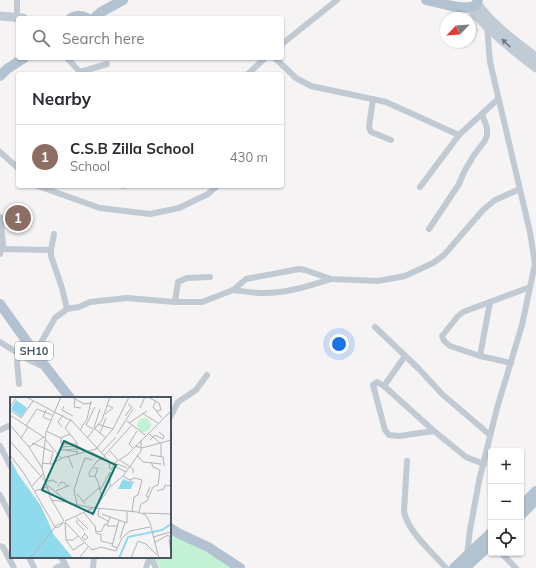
<!DOCTYPE html>
<meta charset="utf-8">
<style>
body{margin:0;font-family:Mulish,sans-serif;background:#f2f2f3;color:#2b2b33}
.controls{position:absolute;right:12px;bottom:12px;display:grid;overflow:hidden;border-radius:4px;box-shadow:0 1px 3px #0004}
.controls button{width:36px;height:36px;display:grid;place-items:center;padding:0;border:0;border-bottom:1px solid #e1e1e2;background:#fff;color:#2b2b33;font:20px sans-serif}
.compass{position:absolute;left:440px;top:12px;width:36px;height:36px;border-radius:50%;background:#fff;box-shadow:0 1px 3px #0004;rotate:245deg}
.you{position:absolute;left:339px;top:344px;width:14px;height:14px;margin:-10px;border:3px solid #fff;border-radius:50%;background:#1a73e8;box-shadow:0 0 0 6px #1a73e833}
.badge{display:grid;place-items:center;width:26px;height:26px;border-radius:50%;background:#1a73e8;color:#fff;font-size:13px;font-weight:700}
.pin{position:absolute;translate:-50% -50%;border:2px solid #fff;box-shadow:0 1px 4px #0006}
.list{margin:0;padding:0;list-style:none}
h2{display:flex;justify-content:space-between;align-items:center;height:52px;margin:0;padding:0 16px;font-size:17px}
h2 small{font-size:13px;font-weight:400;color:#7c7c81}
.list li{display:grid;grid-template-columns:26px 1fr auto;gap:12px;align-items:center;box-sizing:border-box;height:64px;padding:0 16px;border-top:1px solid #e1e1e2}
.list b{display:block;font-size:15px;white-space:nowrap}
.list p{margin:0;font-size:13px;white-space:nowrap;color:#7c7c81}
.list em{font-size:13px;font-style:normal;color:#7c7c81}
.icon{flex:none;width:22px;height:22px;fill:none;stroke:currentColor;stroke-width:2;stroke-linecap:round;stroke-linejoin:round}
.map{position:relative;flex:none;width:536px;height:568px;overflow:hidden}
.search{position:absolute;background:#fff;box-shadow:0 1px 3px #0004;left:16px;top:16px;width:268px;height:44px;display:flex;align-items:center;gap:10px;box-sizing:border-box;padding:0 14px;border-radius:4px;color:#7c7c81;font-size:15px}
.panel{position:absolute;background:#fff;box-shadow:0 1px 3px #0004;left:16px;top:72px;width:268px;height:116px;border-radius:4px}
.map>svg:first-child{display:block}
.green{fill:#c3f1d5}
.lines{fill:none;stroke-linecap:round;stroke-linejoin:round}
.street{stroke:#c1cad2;stroke-width:6}
.secondary{stroke:#c1cbd6;stroke-width:9}
.primary{stroke:#b3c2d1;stroke-width:10}
.oneway{fill:#6e7984}
.labels{text-anchor:middle;stroke-width:3;stroke-linejoin:round;paint-order:stroke}
.shield{fill:#fff;stroke:#808990;stroke-width:1}
.shield-label{font-size:11px;font-weight:bold;fill:#4a5661}
.inset-river{fill:none;stroke:#90daee;stroke-width:2}
.inset-road{fill:none;stroke:#b1b4b9;stroke-width:1}
.view{fill:#0f766e;fill-opacity:0.15;stroke:#0f766e;stroke-width:2}
.inset-edge{fill:none;stroke:#4a5661;stroke-width:2}
</style>
<div class="map">
<svg width="536" height="568" viewBox="0 0 536 568">
<rect width="100%" height="100%" fill="#f5f3f3"/>
<path class="green" d="M 170,531 L 234,568 L 160,568 L 155,557 L 170,557 Z"/>
<g class="lines">
<g class="street">
<path d="M 17,0 L 17,17"/>
<path d="M 282,44 L 337,0"/>
<path d="M 67,58 L 80,72 L 107,64"/>
<path d="M 275,58 L 296,78 L 311,86 L 386,102 L 459,135"/>
<path d="M 248,74 L 265,58"/>
<path d="M 373,99 L 369,127 L 371,132 L 391,140"/>
<path d="M 0,152 L 18,168"/>
<path d="M 38,186 L 100,208 L 150,214 L 179,208 L 208,194 L 217,186"/>
<path d="M 123,186 L 124,186"/>
<path d="M 420,187 L 459,135 L 498,99"/>
<path d="M 0,217 L 3,244 L 0,254"/>
<path d="M 429,229 L 459,184 L 464,172 L 474,155 L 484,142 L 487,136 L 487,128 L 482,114"/>
<path d="M 54,234 L 51,250 L 51,256 L 62,288 L 67,309 L 79,307 L 90,302 L 127,298 L 175,302 L 202,302 L 233,290 L 246,279 L 299,269 L 305,270 L 331,279 L 378,281 L 405,276 L 433,263 L 444,255 L 483,210 L 495,200 L 520,189"/>
<path d="M 2,249 L 51,250"/>
<path d="M 233,290 C 242,291 252,293 261,293 C 284,294 309,286 331,279"/>
<path d="M 175,302 L 178,282 L 187,278 L 210,277"/>
<path d="M 375,327 L 418,368 L 442,394 L 490,435"/>
<path d="M 0,342 L 29,360 L 42,366"/>
<path d="M 35,353 L 55,318 L 67,309"/>
<path d="M 480,356 L 490,302"/>
<path d="M 511,363 L 480,356 L 450,346 L 444,341 L 442,336 L 458,316 L 463,312 L 530,287"/>
<path d="M 19,384 L 17,362 L 19,354"/>
<path d="M 384,386 L 405,356"/>
<path d="M 170,417 L 178,402 L 196,390 L 207,375"/>
<path d="M 0,430 L 11,425"/>
<path d="M 434,431 L 399,436 L 389,435 L 385,430 L 373,385 L 377,382 L 384,386 L 434,431 L 466,457 L 484,464"/>
<path d="M 0,446 L 11,467"/>
<path d="M 407,461 L 404,512 C 409,533 432,552 446,568"/>
<path d="M 0,495 L 11,517"/>
<path d="M 0,546 L 3,547 L 14,568"/>
<path d="M 501,553 L 516,568"/>
<path d="M 467,555 L 470,530 L 479,481 L 497,408 L 522,325 L 535,264 L 530,232 L 490,62 L 487,26"/>
<path d="M 29,557 L 34,568"/>
<path d="M 61,557 L 67,568"/>
<path d="M 151,557 L 156,568"/>
<path d="M 56,568 L 65,564"/>
<path d="M 93,568 L 94,557"/>
<path d="M 146,568 L 150,557"/>
</g>
<g class="secondary">
<path d="M 477,3 C 490,23 517,43 536,57"/>
<path d="M 470,7 C 488,31 513,50 536,68"/>
<path d="M 0,16 L 23,18"/>
</g>
<g class="primary">
<path d="M 426,0 C 439,2 465,12 476,5 L 478,0"/>
<path d="M 71,18 C 76,15 81,15 87,18"/>
<path d="M 94,18 L 101,12 L 123,0"/>
<path d="M 0,76 L 7,69 L 24,58"/>
<path d="M 0,304 L 35,353 L 70,398"/>
<path d="M 524,503 L 536,491"/>
<path d="M 521,515 L 536,500"/>
<path d="M 170,528 L 178,533 L 208,547 L 240,568"/>
<path d="M 454,568 L 491,533"/>
<path d="M 465,568 L 491,544"/>
</g>
</g>
<defs><path id="oneway-solid" d="M-6-.8H1V-3.2L6.5 0L1 3.2V.8H-6Z"/></defs>
<use class="oneway" href="#oneway-solid" transform="translate(506 43) rotate(-137)"/>
<g class="labels">
<rect class="shield" x="15" y="342" width="38" height="18" rx="3"/>
<g class="shield-label">
<text x="34" y="355">SH10</text>
</g>
</g>
<g transform="translate(10 397)">
<rect width="161" height="161" fill="#f5f3f3"/>
<path d="M127 28a7 7 0 1 1 14 0a7 7 0 1 1-14 0Z" fill="#c3f1d5"/>
<path d="M 6,3 L 17,11 L 11,20 L 1,12 ZM 0,61 L 8,77 L 31,109 L 44,138 L 63,161 L 0,161 ZM 113,82 L 123,86 L 121,92 L 108,92 Z" fill="#90daee"/>
<path class="inset-river" d="M 109,161 L 118,140 L 152,133 L 161,127"/>
<path class="inset-road" d="M 16,0 L 62,24 L 99,64 L 100,72M 51,0 L 36,35 L 32,71 L 40,100 L 54,124M 62,0 L 74,7 L 82,6M 138,0 L 149,6 L 151,13 L 147,14M 65,2 L 64,10 L 71,11M 146,4 L 143,10 L 152,21M 54,9 L 52,13 L 63,19M 0,10 L 7,0M 130,11 L 135,0M 0,13 L 11,21 L 23,4M 36,13 L 33,20 L 40,23M 132,16 L 148,26M 95,17 L 103,11 L 97,8M 0,18 L 35,41M 115,19 L 122,10 L 118,7M 117,24 L 135,38M 119,26 L 137,14M 88,27 L 103,32M 0,28 L 19,50 L 32,71M 16,29 L 27,12 L 42,18M 52,30 L 48,25 L 53,18M 84,31 L 90,12M 84,31 L 96,41M 83,32 L 76,28 L 85,10M 70,33 L 77,22 L 81,4M 36,34 L 51,41 L 60,37 L 67,46 L 67,58M 90,36 L 96,21M 138,36 L 150,46M 60,37 L 55,31 L 61,22M 107,37 L 123,12M 11,41 L 18,30M 51,41 L 51,47 L 67,47M 77,41 L 92,23 L 100,0M 35,42 L 51,61M 140,43 L 145,38 L 153,42 L 154,39 L 149,35M 0,44 L 35,84M 22,46 L 43,55 L 40,67M 125,49 L 132,51 L 161,43M 19,50 L 34,40M 52,50 L 67,49 L 75,53M 123,51 L 119,47 L 127,34M 49,52 L 67,55M 86,52 L 103,32 L 119,0M 55,53 L 67,52M 100,54 L 108,63M 81,55 L 93,61M 91,56 L 106,40M 0,58 L 15,78 L 45,130 L 48,131 L 53,126M 127,58 L 133,65 L 151,67M 140,58 L 153,60 L 154,69M 58,59 L 63,71M 94,59 L 121,29M 151,59 L 151,46M 110,63 L 123,72 L 123,76M 32,66 L 42,67 L 52,61 L 86,52M 104,69 L 116,75M 106,70 L 108,67 L 117,71M 84,71 L 88,71 L 85,79M 101,73 L 106,65 L 117,58 L 161,14M 119,83 L 125,81 L 132,83 L 128,98 L 124,100 L 122,114M 36,85 L 42,83 L 47,86M 124,86 L 113,79 L 131,54 L 131,43M 37,88 L 59,106 L 83,111M 22,89 L 33,77M 48,89 L 51,85 L 55,86 L 57,90M 100,90 L 113,79M 90,93 L 100,75M 25,94 L 37,90M 46,94 L 60,88M 147,94 L 154,92 L 155,88 L 161,89M 67,97 L 75,107M 92,101 L 88,85 L 85,79 L 80,80 L 79,76 L 87,64 L 95,60M 139,101 L 136,99 L 140,90M 41,103 L 58,105M 74,104 L 90,90M 67,107 L 64,93 L 70,74 L 75,61 L 82,63M 86,110 L 100,90 L 100,75M 86,111 L 127,115 L 136,118 L 140,126 L 149,161M 89,112 L 88,119 L 98,124M 129,115 L 131,107 L 137,104 L 143,90 L 148,88 L 150,73 L 143,70 L 141,65M 74,116 L 85,129 L 86,136 L 91,138 L 91,144 L 103,147M 133,116 L 161,117M 92,117 L 117,126 L 117,114M 66,120 L 78,132M 100,120 L 97,129 L 108,129M 67,123 L 67,126 L 74,133M 55,124 L 85,110M 55,125 L 82,153 L 91,150 L 106,154 L 112,141 L 120,134 L 140,130M 55,125 L 56,143 L 63,153 L 74,146M 86,134 L 91,135 L 95,127 L 97,127M 74,136 L 78,140 L 75,143 L 72,140 L 75,137M 143,140 L 161,135M 110,141 L 115,125M 159,142 L 161,156M 56,143 L 63,143 L 68,139M 144,146 L 158,138 L 161,142M 108,151 L 102,149 L 109,123M 20,161 L 46,129 L 54,125M 69,161 L 78,150M 121,161 L 128,144 L 136,147 L 147,158"/>
<path class="view" d="M 54,44 L 106,68 L 83,117 L 32,93 Z"/>
<rect width="161" height="161" class="inset-edge"/>
</g>
</svg>
<div class="controls">
<button>+</button>
<button>−</button>
<button><svg class="icon" aria-label="locate" viewBox="0 0 24 24"><circle cx="12" cy="12" r="6"/><path d="M12 2v4M12 18v4M2 12h4M18 12h4"/></svg></button>
</div>
<svg class="compass" viewBox="-18 -18 36 36"><path d="M0-13l5 13h-10z" fill="#e53935"/><path d="M0 13l5-13h-10z" fill="#7c7c81"/></svg>
<div class="you"></div>
<div class="pin badge" style="left:18px;top:218px;background:#8d6e63">1</div>
<div class="search"><svg class="icon" aria-label="search" viewBox="0 0 24 24"><circle cx="10" cy="10" r="6"/><path d="M15 15l6 6"/></svg>Search here</div>
<section class="panel">
<h2>Nearby<small></small></h2>
<ul class="list">
<li><span class="badge" style="background:#8d6e63">1</span><div><b>C.S.B Zilla School</b><p>School</p></div><em>430 m</em></li>
</ul>
</section>
</div>
